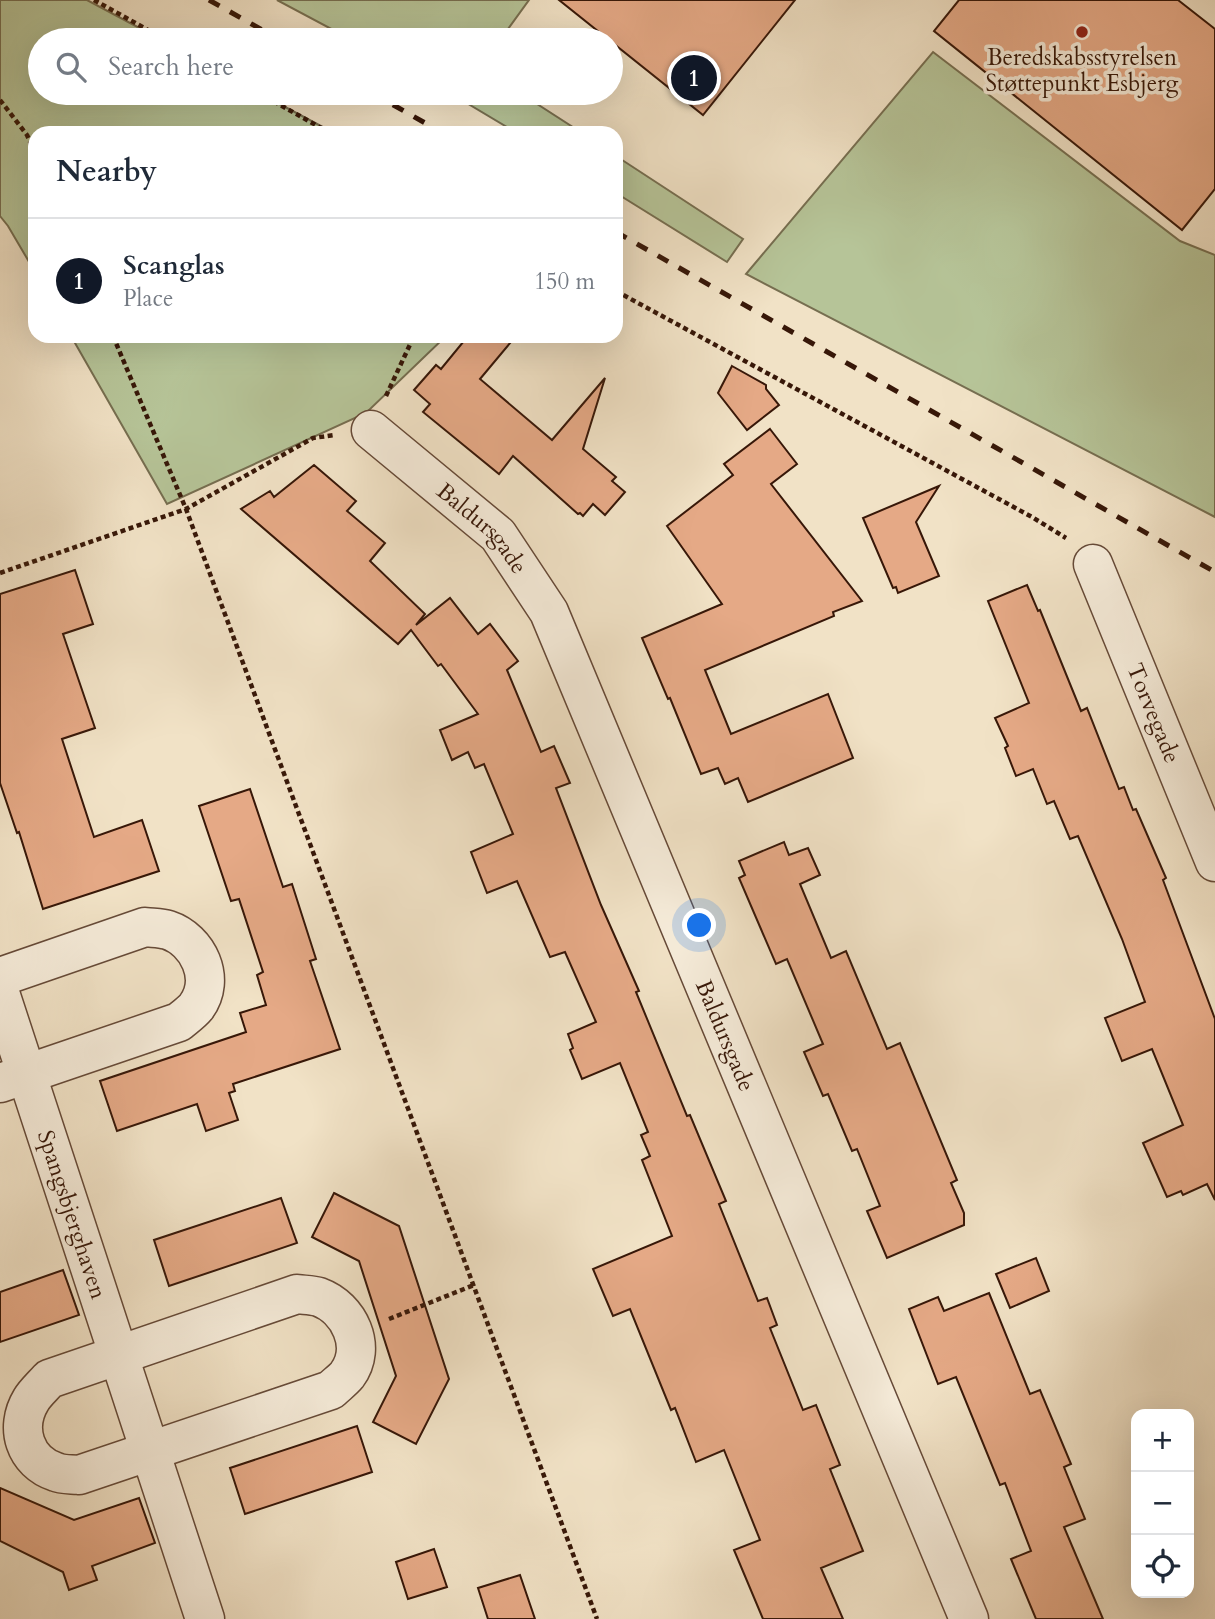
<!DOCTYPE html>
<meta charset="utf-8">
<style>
body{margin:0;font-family:Cardo,serif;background:#f2f2f3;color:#1f2937}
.controls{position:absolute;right:21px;bottom:21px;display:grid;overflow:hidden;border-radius:14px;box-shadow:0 7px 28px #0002}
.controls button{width:63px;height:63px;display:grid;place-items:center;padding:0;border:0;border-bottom:2px solid #e0e1e3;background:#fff;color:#1f2937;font:35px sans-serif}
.you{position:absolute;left:700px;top:926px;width:24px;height:24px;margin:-18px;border:5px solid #fff;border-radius:50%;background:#1a73e8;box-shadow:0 0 0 10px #1a73e833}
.badge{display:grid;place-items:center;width:46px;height:46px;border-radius:50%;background:#111827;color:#fff;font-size:23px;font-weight:700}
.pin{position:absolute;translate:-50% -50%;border:4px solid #fff;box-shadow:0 2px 7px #0006}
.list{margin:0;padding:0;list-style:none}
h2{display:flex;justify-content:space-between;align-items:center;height:91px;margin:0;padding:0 28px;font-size:30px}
h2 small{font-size:23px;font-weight:400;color:#747a83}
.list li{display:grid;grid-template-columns:46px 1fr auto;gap:21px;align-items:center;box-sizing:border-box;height:126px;padding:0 28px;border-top:2px solid #e0e1e3}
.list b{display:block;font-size:26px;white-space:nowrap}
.list p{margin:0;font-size:23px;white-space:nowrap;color:#747a83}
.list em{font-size:23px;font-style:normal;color:#747a83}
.icon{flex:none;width:38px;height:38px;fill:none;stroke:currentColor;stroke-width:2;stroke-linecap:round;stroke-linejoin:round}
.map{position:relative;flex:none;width:1215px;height:1619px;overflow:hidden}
.search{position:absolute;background:#fff;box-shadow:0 7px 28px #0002;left:28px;top:28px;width:595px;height:77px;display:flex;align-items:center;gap:18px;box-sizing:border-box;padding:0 24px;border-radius:38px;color:#747a83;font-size:26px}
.panel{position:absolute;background:#fff;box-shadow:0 7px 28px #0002;left:28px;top:126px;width:595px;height:217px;border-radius:21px}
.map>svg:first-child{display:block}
.green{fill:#b6c498;stroke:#766e50;stroke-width:2}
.building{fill:#e5a986;stroke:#371708;stroke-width:2}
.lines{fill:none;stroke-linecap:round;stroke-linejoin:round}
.minor-casing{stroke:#664a38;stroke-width:41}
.path{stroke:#371708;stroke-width:4.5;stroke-dasharray:5 3.5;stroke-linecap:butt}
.minor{stroke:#f6ecda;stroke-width:38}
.rail{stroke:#371708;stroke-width:5;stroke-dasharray:12 12;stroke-linecap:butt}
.poi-dot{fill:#8f2418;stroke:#f6ecda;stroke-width:2.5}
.labels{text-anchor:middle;stroke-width:7;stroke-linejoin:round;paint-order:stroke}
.poi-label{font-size:23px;fill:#371708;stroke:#f6ecda}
.street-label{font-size:23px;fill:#371708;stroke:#f6ecda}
</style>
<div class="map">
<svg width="1215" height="1619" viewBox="0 0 1215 1619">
<rect width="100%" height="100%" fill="#f1e2c6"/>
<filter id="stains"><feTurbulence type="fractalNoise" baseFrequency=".00286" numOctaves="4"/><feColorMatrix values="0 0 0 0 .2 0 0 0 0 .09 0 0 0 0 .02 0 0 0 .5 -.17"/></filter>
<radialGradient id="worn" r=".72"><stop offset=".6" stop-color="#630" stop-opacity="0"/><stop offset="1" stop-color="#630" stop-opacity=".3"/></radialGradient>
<g class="green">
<path d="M 0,0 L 87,0 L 162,40 L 40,40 L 40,93 L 259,93 L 334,133 L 35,133 L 35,272 L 8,226 L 0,216 Z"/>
<path d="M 277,0 L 529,0 L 500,40 L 352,40 Z"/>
<path d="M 933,52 L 1180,241 L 1215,255 L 1215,517 L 746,274 Z"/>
<path d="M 450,93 L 520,93 L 582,133 L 517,133 Z"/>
<path d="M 616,156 L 743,239 L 727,262 L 616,193 Z"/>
<path d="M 71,336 L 446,336 L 366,413 L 167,504 Z"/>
</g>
<g class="building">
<path d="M 559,0 L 795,0 L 703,115 Z"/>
<path d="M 959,0 L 1178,0 L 1215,29 L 1215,189 L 1182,230 L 934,31 Z"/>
<path d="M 468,336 L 516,336 L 480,379 L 552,440 L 605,378 L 583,449 L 616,477 L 612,481 L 625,492 L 605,515 L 593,504 L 583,516 L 580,513 L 578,514 L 513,456 L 499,474 L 423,412 L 430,404 L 414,390 L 436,365 L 441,369 Z"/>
<path d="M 732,366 L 766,385 L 766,389 L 779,405 L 747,430 L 718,393 Z"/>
<path d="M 770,429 L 797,464 L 771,484 L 862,601 L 833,612 L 834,616 L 705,670 L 731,734 L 828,694 L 853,758 L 748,802 L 738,778 L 725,784 L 718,768 L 701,774 L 670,698 L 668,699 L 642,638 L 722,604 L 667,526 L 733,475 L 724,464 Z"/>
<path d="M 314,465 L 356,501 L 347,511 L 385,543 L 370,561 L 425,614 L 416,625 L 450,598 L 478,634 L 490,624 L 518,661 L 507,670 L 541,752 L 554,746 L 570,783 L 556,788 L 601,905 L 639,991 L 636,992 L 687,1116 L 690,1115 L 726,1201 L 719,1204 L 758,1301 L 767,1298 L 777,1325 L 770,1328 L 803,1410 L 816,1405 L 840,1465 L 830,1469 L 863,1551 L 821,1568 L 843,1619 L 763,1619 L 734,1550 L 760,1540 L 724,1450 L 696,1462 L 675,1408 L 671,1410 L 630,1309 L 613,1316 L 593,1269 L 672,1236 L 642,1160 L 650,1156 L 641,1135 L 648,1132 L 620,1063 L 582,1079 L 570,1050 L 573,1048 L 568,1034 L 596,1022 L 565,952 L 550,957 L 517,881 L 487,893 L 471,852 L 513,834 L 484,764 L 475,768 L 468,752 L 452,760 L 440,730 L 478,714 L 441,664 L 438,666 L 411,630 L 398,644 L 241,509 L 270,491 L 274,497 Z"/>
<path d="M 939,486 L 916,522 L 939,576 L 898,593 L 896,587 L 893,588 L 863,518 Z"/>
<path d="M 75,570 L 93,624 L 63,634 L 95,728 L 62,739 L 94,837 L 142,820 L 159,871 L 43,909 L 19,832 L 17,833 L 0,783 L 0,594 Z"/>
<path d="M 1027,585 L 1038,611 L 1040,610 L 1081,711 L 1087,708 L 1119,789 L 1124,787 L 1133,810 L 1136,809 L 1166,878 L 1163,880 L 1215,1019 L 1215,1200 L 1207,1184 L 1183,1195 L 1181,1191 L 1167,1197 L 1143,1143 L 1183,1125 L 1152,1049 L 1122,1061 L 1105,1018 L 1145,1002 L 1122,939 L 1078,836 L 1070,839 L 1054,801 L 1047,804 L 1033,769 L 1016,776 L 1005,748 L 1008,746 L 995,718 L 1029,703 L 988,601 Z"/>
<path d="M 250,789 L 283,887 L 292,884 L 316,959 L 310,961 L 340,1049 L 233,1084 L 235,1091 L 229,1093 L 238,1120 L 206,1131 L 197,1104 L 117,1131 L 100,1081 L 246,1032 L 240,1013 L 266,1005 L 257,975 L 263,972 L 239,899 L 231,901 L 199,806 Z"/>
<path d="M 784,842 L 789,855 L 808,848 L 820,875 L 800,884 L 831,958 L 846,951 L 887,1049 L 900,1043 L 957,1180 L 951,1183 L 964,1213 L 964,1225 L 887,1258 L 867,1211 L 880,1206 L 857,1149 L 852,1151 L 828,1094 L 823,1096 L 804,1052 L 823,1044 L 787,959 L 776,964 L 739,878 L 745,875 L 739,861 Z"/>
<path d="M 334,1193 L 399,1226 L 449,1379 L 416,1444 L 373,1422 L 396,1376 L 359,1261 L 312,1237 Z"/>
<path d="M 281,1198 L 297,1243 L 169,1286 L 154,1240 Z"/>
<path d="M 1036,1258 L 1049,1291 L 1010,1308 L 996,1274 Z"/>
<path d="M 63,1270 L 79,1315 L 0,1342 L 0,1292 Z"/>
<path d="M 989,1293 L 1030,1394 L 1040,1390 L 1071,1464 L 1064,1467 L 1085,1519 L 1064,1527 L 1103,1619 L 1036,1619 L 1011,1559 L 1031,1551 L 1005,1483 L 1000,1485 L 956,1377 L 938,1384 L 909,1309 L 938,1297 L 944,1311 Z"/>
<path d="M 357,1426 L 372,1472 L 245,1514 L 230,1468 Z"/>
<path d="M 0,1488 L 74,1520 L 139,1498 L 155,1543 L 92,1566 L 97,1580 L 69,1590 L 63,1572 L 0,1541 Z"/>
<path d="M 434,1549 L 447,1587 L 408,1599 L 396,1562 Z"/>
<path d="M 520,1575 L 535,1619 L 488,1619 L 478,1588 Z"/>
</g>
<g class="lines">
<defs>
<g id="minor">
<path id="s1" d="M 371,430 L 498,535 L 549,612 L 969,1619"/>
<path id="s2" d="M 1093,564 L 1215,862"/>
<path d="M 0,977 L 145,927 C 153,928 161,928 168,930 C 198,940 217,979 196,1007 C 192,1012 185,1017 179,1022 L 0,1083"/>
<path id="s3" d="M 0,993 L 205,1619"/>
<path d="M 297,1294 C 304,1295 312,1295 319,1297 C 349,1308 368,1347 347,1375 C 343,1380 336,1385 331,1390 L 79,1475 C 72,1474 63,1475 56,1472 C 25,1462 14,1428 31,1400 C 35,1393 43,1386 49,1379 Z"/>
</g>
</defs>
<use href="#minor" class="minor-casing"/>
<g class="path">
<path d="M 94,0 L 166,40"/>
<path d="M 259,93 L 330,133"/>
<path d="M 0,100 L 27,135 L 35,153"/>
<path d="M 616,291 L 1032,517 L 1066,538"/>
<path d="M 113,336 L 186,509 L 597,1619"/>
<path d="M 386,396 L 414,336"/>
<path d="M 0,573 L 186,509 L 313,438 L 334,435"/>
<path d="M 389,1319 L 474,1285"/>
</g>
<use href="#minor" class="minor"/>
<g class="rail">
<path d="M 209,0 L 280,40"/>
<path d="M 372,93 L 443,133"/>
<path d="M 616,232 L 1215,572"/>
</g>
</g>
<circle class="poi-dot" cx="1082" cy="32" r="7"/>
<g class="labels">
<g class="poi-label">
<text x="1082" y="65">Beredskabsstyrelsen<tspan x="1082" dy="26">Støttepunkt Esbjerg</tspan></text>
</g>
<g class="street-label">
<text dy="8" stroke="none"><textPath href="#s1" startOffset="149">Baldursgade</textPath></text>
<text dy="8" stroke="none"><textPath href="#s2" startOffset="161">Torvegade</textPath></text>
<text dy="8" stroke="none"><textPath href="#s1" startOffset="716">Baldursgade</textPath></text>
<text dy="8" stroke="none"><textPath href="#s3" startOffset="233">Spangsbjerghaven</textPath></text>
</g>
</g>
<rect width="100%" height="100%" filter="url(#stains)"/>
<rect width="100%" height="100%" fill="url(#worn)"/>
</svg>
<div class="controls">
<button>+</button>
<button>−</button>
<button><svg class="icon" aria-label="locate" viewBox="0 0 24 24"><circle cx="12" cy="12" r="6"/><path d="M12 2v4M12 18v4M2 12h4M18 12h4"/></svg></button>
</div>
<div class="you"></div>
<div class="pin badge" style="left:694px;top:78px">1</div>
<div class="search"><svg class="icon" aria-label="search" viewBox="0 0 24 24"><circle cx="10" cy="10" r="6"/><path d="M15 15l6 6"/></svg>Search here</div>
<section class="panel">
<h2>Nearby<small></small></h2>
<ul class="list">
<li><span class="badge">1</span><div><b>Scanglas</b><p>Place</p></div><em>150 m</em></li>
</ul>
</section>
</div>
